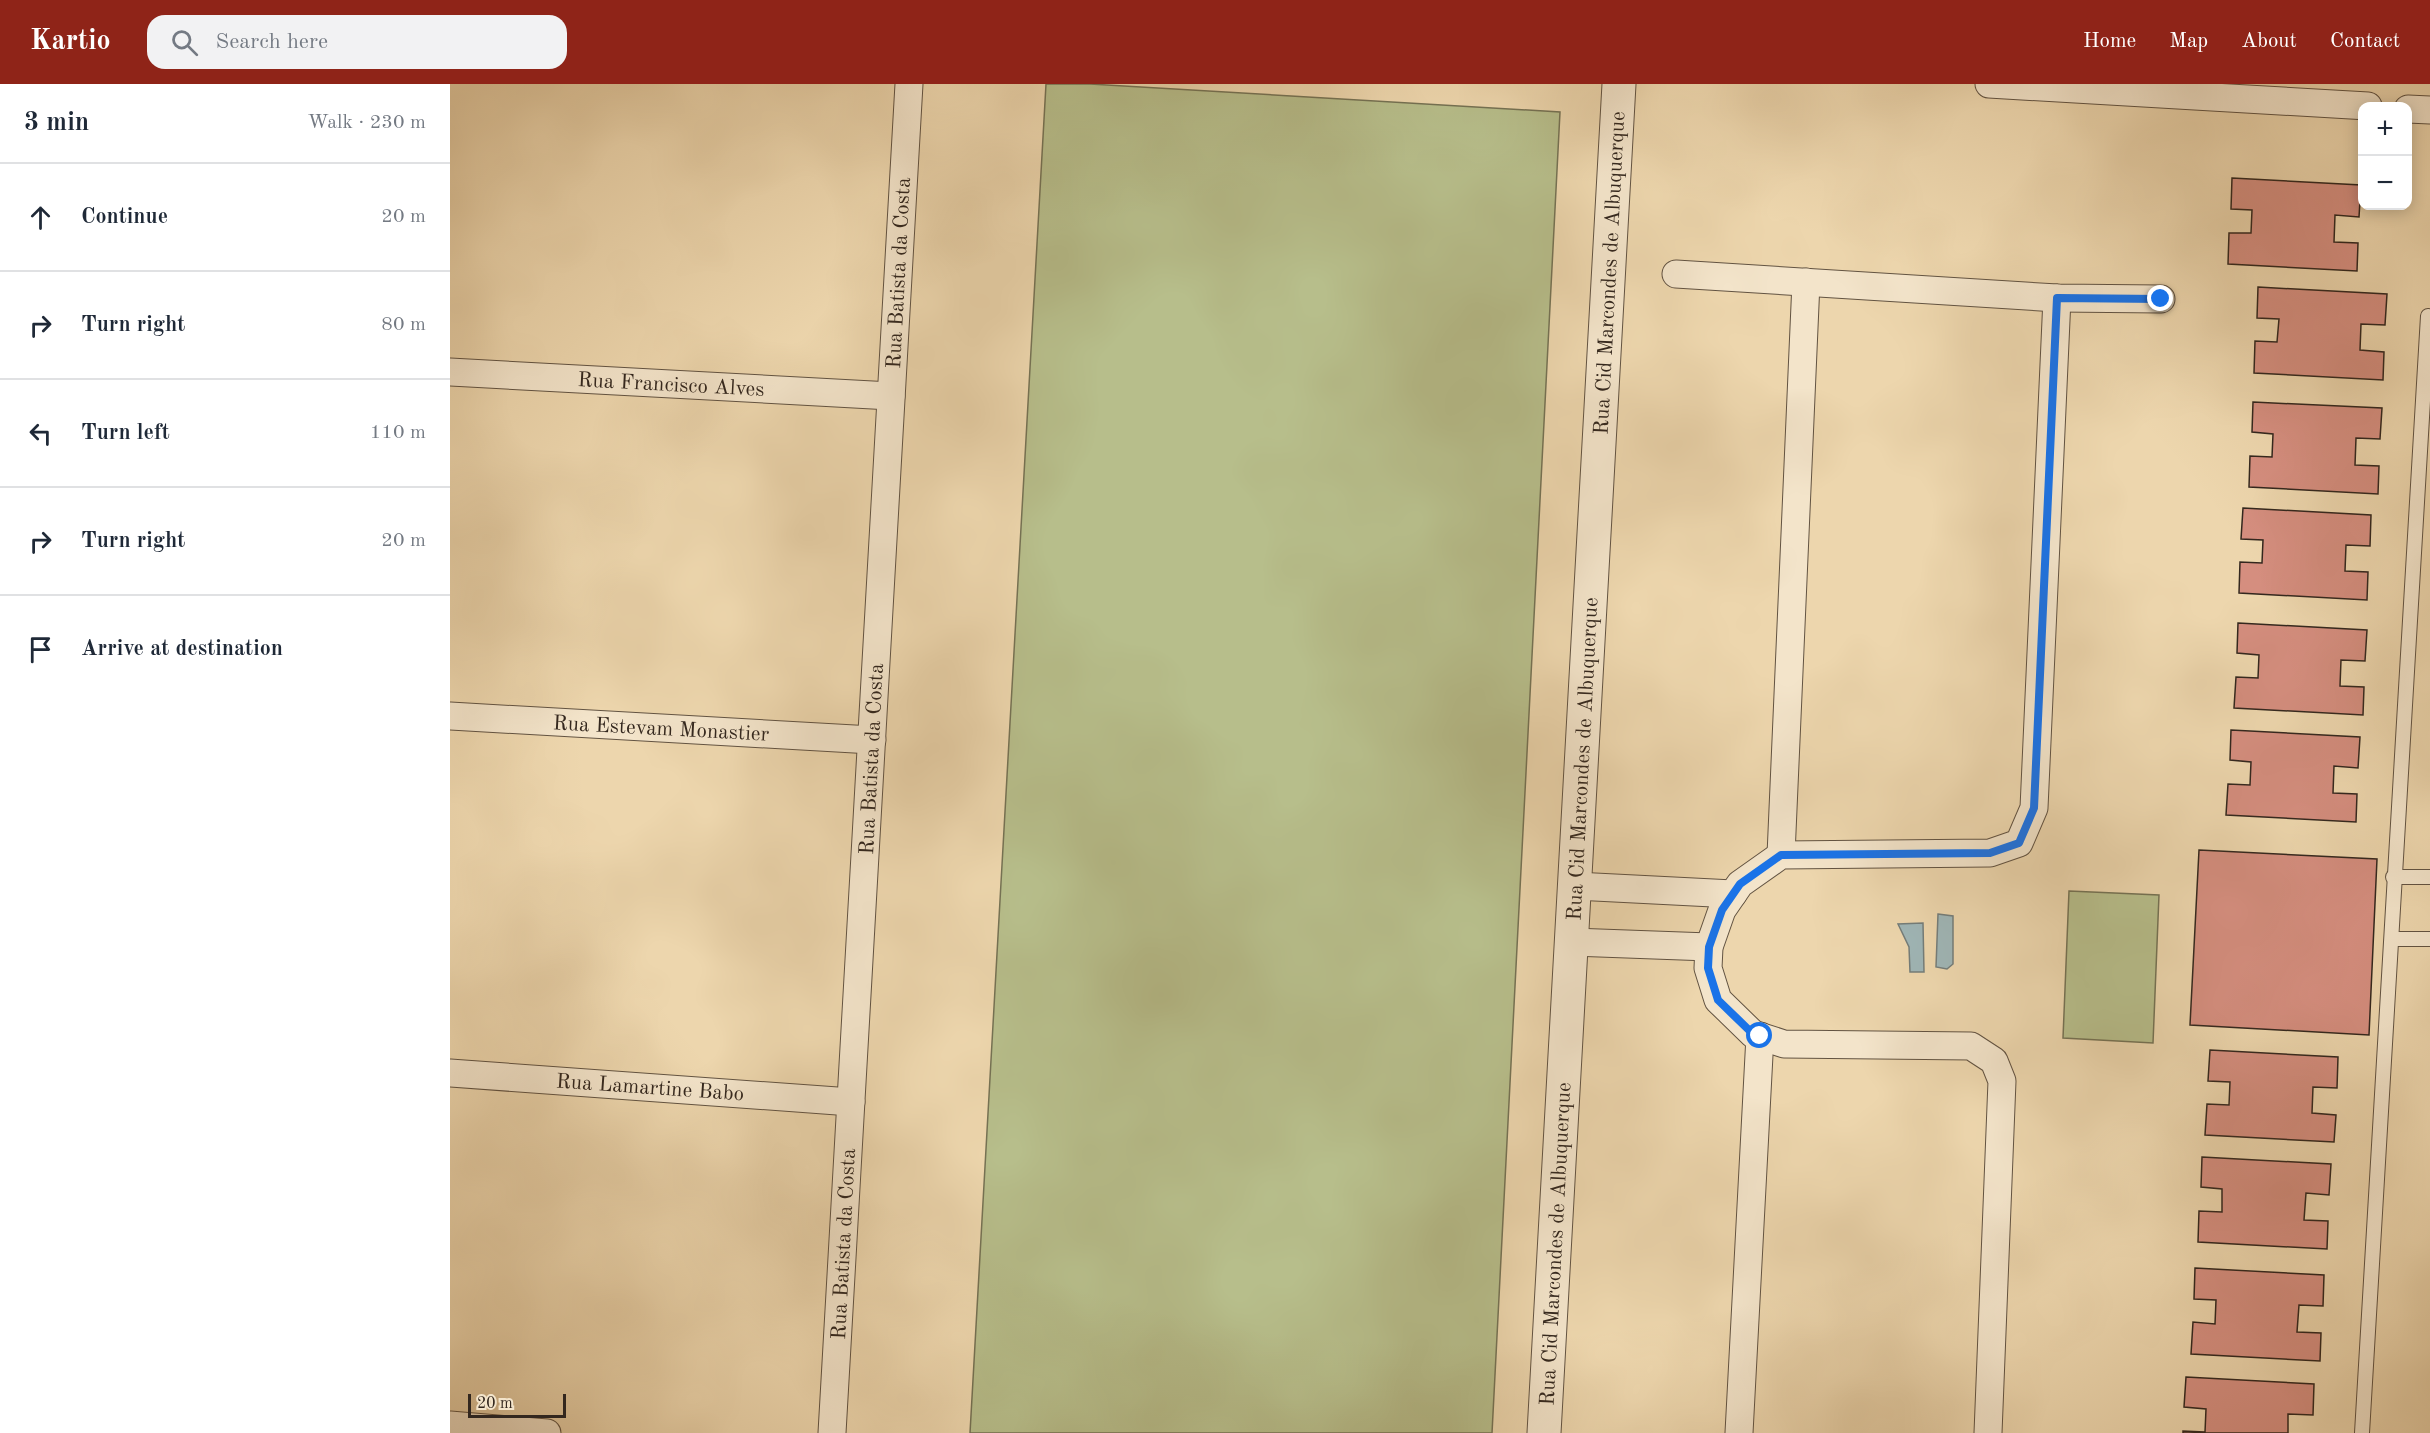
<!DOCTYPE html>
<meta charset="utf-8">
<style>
body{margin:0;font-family:"Old Standard TT",serif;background:#f2f2f3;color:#1f2937}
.controls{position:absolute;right:18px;top:18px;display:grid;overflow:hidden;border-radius:12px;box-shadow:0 3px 15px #0003}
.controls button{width:54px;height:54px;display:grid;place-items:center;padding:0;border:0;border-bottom:2px solid #e0e1e3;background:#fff;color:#1f2937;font:30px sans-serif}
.scale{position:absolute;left:18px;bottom:15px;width:98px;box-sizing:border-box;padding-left:6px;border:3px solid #33271e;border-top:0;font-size:16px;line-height:21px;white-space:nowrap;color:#33271e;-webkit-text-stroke:4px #f3e4ca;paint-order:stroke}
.stop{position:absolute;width:18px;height:18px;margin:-14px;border:4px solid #1a73e8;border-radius:50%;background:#fff}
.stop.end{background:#1a73e8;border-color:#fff;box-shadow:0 2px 6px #0008}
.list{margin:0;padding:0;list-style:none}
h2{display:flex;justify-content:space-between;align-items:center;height:78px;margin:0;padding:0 24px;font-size:26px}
h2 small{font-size:20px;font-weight:400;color:#747a83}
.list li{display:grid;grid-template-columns:39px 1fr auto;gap:18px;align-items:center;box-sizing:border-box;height:108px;padding:0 24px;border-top:2px solid #e0e1e3}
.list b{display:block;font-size:22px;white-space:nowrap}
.list em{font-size:20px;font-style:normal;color:#747a83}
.icon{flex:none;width:33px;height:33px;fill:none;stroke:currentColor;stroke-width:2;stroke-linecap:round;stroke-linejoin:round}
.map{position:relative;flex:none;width:1980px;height:1349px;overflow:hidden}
header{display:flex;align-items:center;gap:36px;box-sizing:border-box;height:84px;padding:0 30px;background:#8f2418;color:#fff}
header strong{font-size:28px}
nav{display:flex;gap:33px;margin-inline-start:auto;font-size:21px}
.search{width:420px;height:54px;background:#f2f2f3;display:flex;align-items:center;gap:15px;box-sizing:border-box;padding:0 21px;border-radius:18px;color:#747a83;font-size:22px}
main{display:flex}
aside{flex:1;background:#fff}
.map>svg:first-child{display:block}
.green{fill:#b7be8b;stroke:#757254;stroke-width:1.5}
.water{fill:#9fb6b7;stroke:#747d7a;stroke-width:1.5}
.building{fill:#d58e7f;stroke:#33271e;stroke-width:1.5}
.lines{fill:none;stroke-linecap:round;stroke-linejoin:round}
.service-casing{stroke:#625342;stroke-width:16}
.minor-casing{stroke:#625342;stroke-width:29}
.tertiary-casing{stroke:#625342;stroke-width:35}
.service{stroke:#f3e4ca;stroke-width:14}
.minor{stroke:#f3e4ca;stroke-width:27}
.tertiary{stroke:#f3e4ca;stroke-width:33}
.route{stroke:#1a73e8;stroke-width:8}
.labels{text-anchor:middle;stroke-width:4.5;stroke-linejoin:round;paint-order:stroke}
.street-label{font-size:21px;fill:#33271e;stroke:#f3e4ca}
</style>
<header>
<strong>Kartio</strong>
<div class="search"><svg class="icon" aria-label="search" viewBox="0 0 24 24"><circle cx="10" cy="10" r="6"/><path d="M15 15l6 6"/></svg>Search here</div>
<nav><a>Home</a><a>Map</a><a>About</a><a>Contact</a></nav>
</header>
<main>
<aside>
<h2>3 min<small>Walk · 230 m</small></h2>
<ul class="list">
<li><svg class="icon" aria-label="ahead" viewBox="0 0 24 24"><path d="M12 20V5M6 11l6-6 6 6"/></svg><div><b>Continue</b></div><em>20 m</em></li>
<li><svg class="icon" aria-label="right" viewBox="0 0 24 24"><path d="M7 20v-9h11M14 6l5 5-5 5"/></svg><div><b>Turn right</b></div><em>80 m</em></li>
<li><svg class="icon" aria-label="left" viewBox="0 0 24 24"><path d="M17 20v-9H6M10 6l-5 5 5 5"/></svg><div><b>Turn left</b></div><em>110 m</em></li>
<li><svg class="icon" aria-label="right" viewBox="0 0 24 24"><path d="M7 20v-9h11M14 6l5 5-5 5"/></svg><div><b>Turn right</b></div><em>20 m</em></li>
<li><svg class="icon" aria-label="arrive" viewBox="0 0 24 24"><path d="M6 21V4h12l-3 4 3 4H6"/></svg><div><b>Arrive at destination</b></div></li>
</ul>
</aside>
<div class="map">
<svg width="1980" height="1349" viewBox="0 0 1980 1349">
<rect width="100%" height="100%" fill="#edd6ad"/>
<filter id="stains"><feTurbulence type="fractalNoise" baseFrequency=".00333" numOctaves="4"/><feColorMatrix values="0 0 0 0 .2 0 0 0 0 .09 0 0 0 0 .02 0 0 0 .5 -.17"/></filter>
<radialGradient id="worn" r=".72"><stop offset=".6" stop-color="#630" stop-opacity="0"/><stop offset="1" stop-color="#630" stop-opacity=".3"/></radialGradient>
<g class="green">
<path d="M 596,0 L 640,0 L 1110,28 L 1042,1349 L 520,1349 Z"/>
<path d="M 1619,807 L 1709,811 L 1703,959 L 1613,954 Z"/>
</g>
<g class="water">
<path d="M 1488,830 L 1503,832 L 1503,880 L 1497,885 L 1486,883 Z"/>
<path d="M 1473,839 L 1474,888 L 1460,888 L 1459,863 L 1448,840 Z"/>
</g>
<g class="building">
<path d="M 1782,94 L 1911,101 L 1909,133 L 1885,131 L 1884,158 L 1908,159 L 1907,187 L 1778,180 L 1779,149 L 1801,149 L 1802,126 L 1781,125 Z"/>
<path d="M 1808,203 L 1937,210 L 1935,241 L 1911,240 L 1910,266 L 1934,268 L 1933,296 L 1804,289 L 1805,257 L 1827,258 L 1829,235 L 1807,234 Z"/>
<path d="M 1803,318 L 1932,324 L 1930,355 L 1906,354 L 1905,381 L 1929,382 L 1928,410 L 1799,403 L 1800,372 L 1822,373 L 1823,350 L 1802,348 Z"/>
<path d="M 1793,424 L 1921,431 L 1920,462 L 1896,461 L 1895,487 L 1918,488 L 1917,516 L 1789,509 L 1790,478 L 1812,479 L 1813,456 L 1791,455 Z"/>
<path d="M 1788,539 L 1917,546 L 1915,577 L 1891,576 L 1890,602 L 1914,603 L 1913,631 L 1784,624 L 1786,593 L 1808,594 L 1809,571 L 1787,569 Z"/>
<path d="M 1781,646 L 1910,653 L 1908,684 L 1884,682 L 1883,709 L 1907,710 L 1906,738 L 1776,731 L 1778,700 L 1800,701 L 1801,678 L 1780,676 Z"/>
<path d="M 1749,766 L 1927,775 L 1919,951 L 1740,941 Z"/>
<path d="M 1760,966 L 1888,973 L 1887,1004 L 1863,1003 L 1862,1029 L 1886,1031 L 1884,1058 L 1755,1051 L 1757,1020 L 1779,1021 L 1780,998 L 1758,997 Z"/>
<path d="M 1752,1073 L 1881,1080 L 1879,1111 L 1856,1109 L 1854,1136 L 1878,1137 L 1877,1165 L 1748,1158 L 1749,1127 L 1772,1128 L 1772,1105 L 1751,1103 Z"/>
<path d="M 1745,1184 L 1874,1191 L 1873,1222 L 1849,1221 L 1847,1248 L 1871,1249 L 1870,1277 L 1741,1270 L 1743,1238 L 1765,1240 L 1766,1216 L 1744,1215 Z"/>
<path d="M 1736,1293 L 1864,1300 L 1863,1331 L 1838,1330 L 1838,1349 L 1733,1349 L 1733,1347 L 1755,1348 L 1756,1325 L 1734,1323 Z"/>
</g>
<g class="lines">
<defs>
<g id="service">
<path d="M 1943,793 L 1980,793"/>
<path d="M 1942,855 L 1980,855"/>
<path d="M 1912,1349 L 1978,232"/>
</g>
<g id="minor">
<path d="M 1539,0 L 1918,22"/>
<path d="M 1958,25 L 1980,26"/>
<path d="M 1226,190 L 1607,214 L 1711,215"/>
<path d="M 0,288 L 441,312"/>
<path d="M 0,632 L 422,656"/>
<path d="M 1331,771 L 1356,198"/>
<path d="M 1125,802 L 1283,810"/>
<path d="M 1122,858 L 1259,863"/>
<path d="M 0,989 L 401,1018"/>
<path d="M 0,1341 L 97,1349"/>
<path d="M 382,1349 L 459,0"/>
<path d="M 1289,1349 L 1310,952"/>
<path d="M 1538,1349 L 1552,997 L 1544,977 L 1521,962 L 1334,960 L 1303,950 L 1268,916 L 1258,884 L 1259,863 L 1272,826 L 1283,810 L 1290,800 L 1331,771 L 1540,769 L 1569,759 L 1584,724 L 1607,214"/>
</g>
<path id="tertiary" d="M 1094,1349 L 1169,0"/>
</defs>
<use href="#service" class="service-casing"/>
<use href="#minor" class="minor-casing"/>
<use href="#tertiary" class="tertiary-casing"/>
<use href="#service" class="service"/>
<use href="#minor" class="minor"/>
<use href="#tertiary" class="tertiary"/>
</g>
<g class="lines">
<path class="route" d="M 1310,952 L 1303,950 L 1268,916 L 1258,884 L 1259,863 L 1272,826 L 1290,800 L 1331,771 L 1540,769 L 1569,759 L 1584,724 L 1607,214 L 1711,215"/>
</g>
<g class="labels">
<g class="street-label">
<text transform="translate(448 189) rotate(-87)" y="7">Rua Batista da Costa</text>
<text transform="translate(1159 189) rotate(-87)" y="7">Rua Cid Marcondes de Albuquerque</text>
<text transform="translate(221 300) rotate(3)" y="7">Rua Francisco Alves</text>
<text transform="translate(211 644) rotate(3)" y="7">Rua Estevam Monastier</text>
<text transform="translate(421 675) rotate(-87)" y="7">Rua Batista da Costa</text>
<text transform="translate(1132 675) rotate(-87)" y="7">Rua Cid Marcondes de Albuquerque</text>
<text transform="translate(200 1003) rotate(4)" y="7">Rua Lamartine Babo</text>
<text transform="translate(393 1160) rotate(-87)" y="7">Rua Batista da Costa</text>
<text transform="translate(1105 1160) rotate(-87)" y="7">Rua Cid Marcondes de Albuquerque</text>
</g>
</g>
<rect width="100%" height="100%" filter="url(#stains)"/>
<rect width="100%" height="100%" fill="url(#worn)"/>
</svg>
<div class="controls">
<button>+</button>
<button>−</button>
</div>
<div class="scale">20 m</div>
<div class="stop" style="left:1310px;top:952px"></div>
<div class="stop end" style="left:1711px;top:215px"></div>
</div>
</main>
